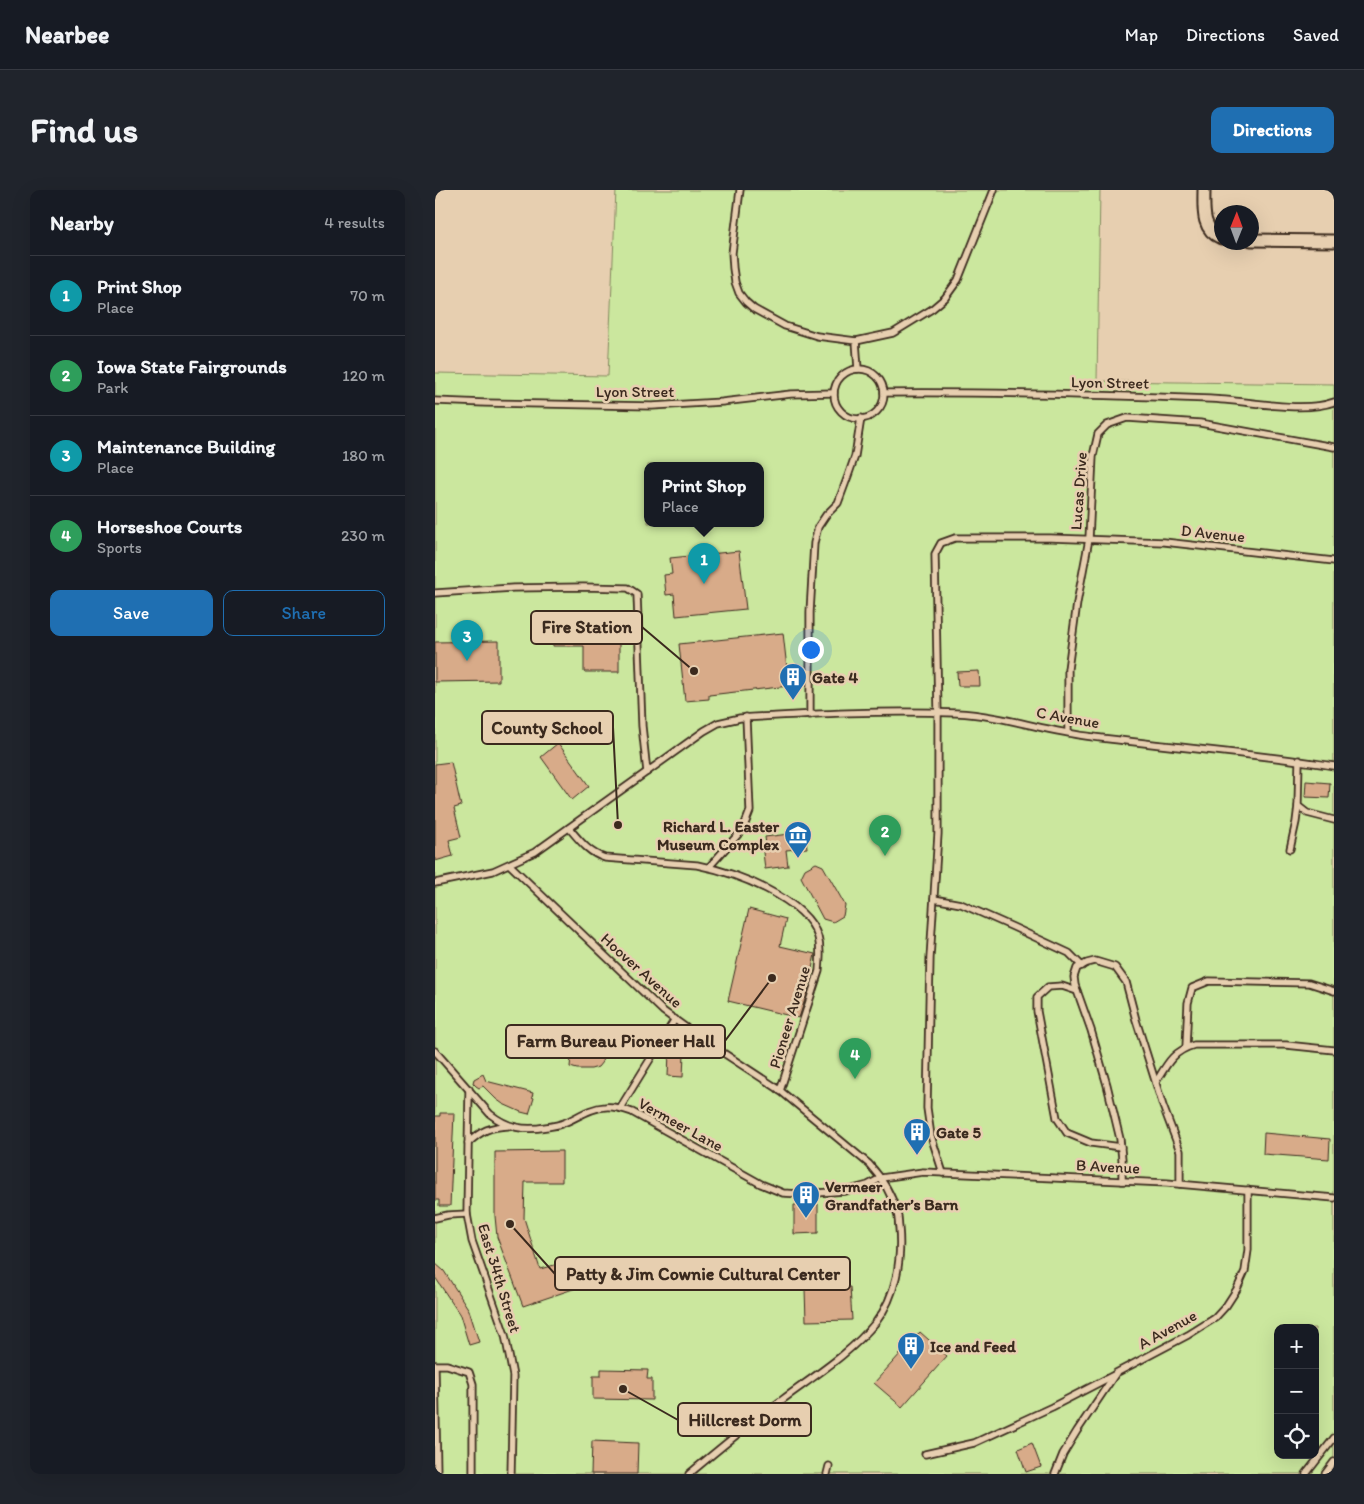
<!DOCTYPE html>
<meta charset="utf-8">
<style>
body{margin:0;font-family:Itim,sans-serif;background:#20242c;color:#f1f3f6}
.controls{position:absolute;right:15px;bottom:15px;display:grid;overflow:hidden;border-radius:10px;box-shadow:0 5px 20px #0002}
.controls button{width:45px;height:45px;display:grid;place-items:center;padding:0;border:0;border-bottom:1px solid #363941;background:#171b24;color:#f1f3f6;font:25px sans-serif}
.compass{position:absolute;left:779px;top:15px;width:45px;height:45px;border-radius:50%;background:#171b24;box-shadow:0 5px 20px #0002;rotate:1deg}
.you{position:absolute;left:375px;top:459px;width:18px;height:18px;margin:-12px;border:4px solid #fff;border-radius:50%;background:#1a73e8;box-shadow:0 0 0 8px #1a73e833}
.badge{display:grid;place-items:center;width:32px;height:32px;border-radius:50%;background:#1f6fb2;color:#fff;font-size:16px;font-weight:700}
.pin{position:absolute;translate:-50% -41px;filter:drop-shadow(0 1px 2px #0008)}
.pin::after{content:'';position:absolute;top:26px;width:18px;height:15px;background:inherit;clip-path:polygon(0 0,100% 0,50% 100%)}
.popup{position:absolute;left:209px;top:272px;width:120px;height:65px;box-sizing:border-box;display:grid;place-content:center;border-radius:10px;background:#171b24;filter:drop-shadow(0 1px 4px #0005);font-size:16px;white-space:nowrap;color:#9ea1a6}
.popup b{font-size:19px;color:#f1f3f6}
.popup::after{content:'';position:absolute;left:50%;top:100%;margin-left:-10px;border:10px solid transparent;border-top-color:#171b24}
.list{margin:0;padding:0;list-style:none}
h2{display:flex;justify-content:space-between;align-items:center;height:65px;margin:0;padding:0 20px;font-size:21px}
h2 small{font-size:16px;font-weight:400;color:#9ea1a6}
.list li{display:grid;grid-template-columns:32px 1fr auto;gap:15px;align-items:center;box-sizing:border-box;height:80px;padding:0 20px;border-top:1px solid #363941}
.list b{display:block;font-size:19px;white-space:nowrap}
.list p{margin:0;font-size:16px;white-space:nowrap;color:#9ea1a6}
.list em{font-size:16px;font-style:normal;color:#9ea1a6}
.actions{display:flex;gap:10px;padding:15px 20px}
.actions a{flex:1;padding:11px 0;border:1px solid #1f6fb2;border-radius:10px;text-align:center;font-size:18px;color:#1f6fb2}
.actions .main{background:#1f6fb2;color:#fff}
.icon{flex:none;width:28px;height:28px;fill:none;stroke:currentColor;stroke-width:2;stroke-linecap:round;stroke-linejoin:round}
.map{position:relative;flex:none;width:899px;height:1284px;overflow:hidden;border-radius:10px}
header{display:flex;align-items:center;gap:30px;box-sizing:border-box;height:70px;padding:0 25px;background:#171b24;border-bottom:1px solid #363941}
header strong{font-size:24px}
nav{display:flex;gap:28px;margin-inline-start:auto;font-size:18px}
.intro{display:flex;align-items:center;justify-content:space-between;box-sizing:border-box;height:120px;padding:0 30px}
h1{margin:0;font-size:35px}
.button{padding:12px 22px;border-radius:10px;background:#1f6fb2;color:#fff;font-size:18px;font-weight:700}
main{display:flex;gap:30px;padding:0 30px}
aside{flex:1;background:#171b24;border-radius:10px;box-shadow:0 5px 20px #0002}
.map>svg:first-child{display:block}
.green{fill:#cbe79e;stroke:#83885e;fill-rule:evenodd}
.building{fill:#d8ab89;stroke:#3b2a1e}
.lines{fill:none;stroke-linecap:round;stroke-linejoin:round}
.lane-casing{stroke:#3b2a1e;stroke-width:9}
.street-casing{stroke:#3b2a1e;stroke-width:15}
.lane{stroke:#e7cfb0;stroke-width:5.5}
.street{stroke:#e7cfb0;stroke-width:11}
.labels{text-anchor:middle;stroke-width:5;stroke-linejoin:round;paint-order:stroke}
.street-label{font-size:16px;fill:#3b2a1e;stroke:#e7cfb0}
.poi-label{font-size:16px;font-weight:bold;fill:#3b2a1e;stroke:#e7cfb0;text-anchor:start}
.leader{fill:none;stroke:#3b2a1e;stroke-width:2}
.callout-dot{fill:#3b2a1e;stroke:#e7cfb0;stroke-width:2}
.callout{fill:#e7cfb0;stroke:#3b2a1e;stroke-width:2}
.callout-label{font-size:18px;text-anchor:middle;font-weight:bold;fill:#3b2a1e}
</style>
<header>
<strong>Nearbee</strong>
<nav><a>Map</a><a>Directions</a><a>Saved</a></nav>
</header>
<div class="intro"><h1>Find us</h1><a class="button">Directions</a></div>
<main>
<aside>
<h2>Nearby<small>4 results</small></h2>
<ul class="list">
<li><span class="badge" style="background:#0f9aa8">1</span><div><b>Print Shop</b><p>Place</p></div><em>70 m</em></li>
<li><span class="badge" style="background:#2e9e5b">2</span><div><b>Iowa State Fairgrounds</b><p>Park</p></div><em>120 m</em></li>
<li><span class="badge" style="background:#0f9aa8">3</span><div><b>Maintenance Building</b><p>Place</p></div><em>180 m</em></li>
<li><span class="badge" style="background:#2e9e5b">4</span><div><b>Horseshoe Courts</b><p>Sports</p></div><em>230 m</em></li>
</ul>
<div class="actions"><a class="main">Save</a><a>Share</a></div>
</aside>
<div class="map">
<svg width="899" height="1284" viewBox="0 0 899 1284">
<rect width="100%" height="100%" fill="#e7cfb0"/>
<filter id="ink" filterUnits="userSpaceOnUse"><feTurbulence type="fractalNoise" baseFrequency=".02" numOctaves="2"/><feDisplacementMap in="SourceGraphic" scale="10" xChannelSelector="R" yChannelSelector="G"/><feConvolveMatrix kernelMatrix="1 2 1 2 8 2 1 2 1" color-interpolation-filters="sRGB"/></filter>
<g filter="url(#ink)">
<path class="green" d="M 181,0 L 665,0 L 662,191 L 899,194 L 899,1284 L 0,1284 L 0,183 L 173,186 ZM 213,275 L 325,275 L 325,333 L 213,333 ZM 843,1138 L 880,1138 L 880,1265 L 843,1265 Z"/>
<g class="building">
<path d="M 304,361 L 311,419 L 241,426 L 239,404 L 231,405 L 229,385 L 237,384 L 235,368 Z"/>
<path d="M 140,422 L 141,441 L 184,440 L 184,482 L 149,482 L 149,456 L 118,456 L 117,423 Z"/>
<path d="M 348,443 L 354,496 L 274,505 L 274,509 L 250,511 L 244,454 Z"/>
<path d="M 64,451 L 64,491 L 0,492 L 0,452 Z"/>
<path d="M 544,481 L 545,496 L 523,496 L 522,482 Z"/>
<path d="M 123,553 L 154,596 L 137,610 L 106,567 Z"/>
<path d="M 16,572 L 26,616 L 19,618 L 26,647 L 14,650 L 18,666 L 0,671 L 0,574 Z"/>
<path d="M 871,591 L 895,593 L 894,608 L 870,607 Z"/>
<path d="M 370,642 L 372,658 L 351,660 L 353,676 L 330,679 L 327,654 L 331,654 L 330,647 Z"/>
<path d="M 381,673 L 388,676 L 410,715 L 408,726 L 398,732 L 388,729 L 366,687 L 370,679 Z"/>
<path d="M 314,719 L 351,729 L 345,756 L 380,764 L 372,803 L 364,828 L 293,811 Z"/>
<path d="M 153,846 L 161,852 L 166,860 L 168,867 L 167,872 L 163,877 L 156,879 L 142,879 L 135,877 L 136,867 L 141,857 Z"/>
<path d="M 234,862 L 249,863 L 248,887 L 233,886 Z"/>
<path d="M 48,884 L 51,891 L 98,903 L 97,907 L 99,908 L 94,924 L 86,922 L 68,914 L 61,909 L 48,896 L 44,898 L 41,896 L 38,893 L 39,889 Z"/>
<path d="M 5,923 L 19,923 L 15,1016 L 4,1016 L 4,1010 L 0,1010 L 0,926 L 5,926 Z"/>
<path d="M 829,943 L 895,949 L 894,969 L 828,964 Z"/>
<path d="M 127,961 L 127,992 L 90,992 L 89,1028 L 105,1079 L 141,1069 L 150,1095 L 88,1116 L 62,1047 L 60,1026 L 60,962 Z"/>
<path d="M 383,1014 L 383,1043 L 359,1044 L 359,1015 Z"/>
<path d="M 0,1073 L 9,1081 L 34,1120 L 44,1152 L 34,1155 L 25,1125 L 0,1087 Z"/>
<path d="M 415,1097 L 417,1130 L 371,1131 L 370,1099 Z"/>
<path d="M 485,1142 L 512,1166 L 467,1217 L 439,1193 Z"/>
<path d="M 166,1179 L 213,1180 L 212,1189 L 217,1189 L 217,1210 L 158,1209 L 158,1186 L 166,1186 Z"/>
<path d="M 157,1251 L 203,1253 L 202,1284 L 156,1284 Z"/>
<path d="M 597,1253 L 606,1277 L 591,1282 L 583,1259 Z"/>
</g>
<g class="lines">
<defs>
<g id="lane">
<path d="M 305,0 L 297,63 L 298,78 L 300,92 L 304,103 L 311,112 L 319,119 L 350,136 L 382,146 L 421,151 L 458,143 L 497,119 L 510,108 L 523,90 L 559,0"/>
<path d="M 421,151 L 423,179"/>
<circle cx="424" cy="204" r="25"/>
<path d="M 449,203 C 557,202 666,205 775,209 C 811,210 866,224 899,212"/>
<path d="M 0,211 L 50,213 L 217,216 L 287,212 L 356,204 L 399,203"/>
<path d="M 0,403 L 78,398 L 148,397 L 193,398 L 202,404 L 207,536 L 212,582"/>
<path d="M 375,525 L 375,422 L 379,353 L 383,337 L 391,325 L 403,313 L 413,286 L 420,266 L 426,228"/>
<path d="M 633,542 L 633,479 L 642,413 L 654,349 L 658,266 L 663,244 L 672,235 L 692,228 L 765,233 L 899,257"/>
<path d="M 864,570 L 863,616 L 872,623 L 899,630"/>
<path d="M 134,638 C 145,651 154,663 170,668 L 262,675 C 298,682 371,708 383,747 C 386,758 385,769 384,781 L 345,901"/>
<path d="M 855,659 L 861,632 L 863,616"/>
<path d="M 75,675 L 228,821 L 261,845 L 342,898 L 434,974 C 446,987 457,1005 462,1023 C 464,1028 463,1033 464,1038 C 467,1070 461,1106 441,1132 C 415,1164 379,1186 347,1210 C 315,1233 285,1258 254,1284"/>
<path d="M 274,677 L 308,639 L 315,621 L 311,527"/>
<path d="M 0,693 L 58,681 L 100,662 L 269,541 L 283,533 L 305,528 C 377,524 449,520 521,523 C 566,525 607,540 651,546 C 734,557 817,563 899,576"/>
<path d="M 499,709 L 526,714 L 578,737 L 634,763 L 647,776"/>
<path d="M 642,801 L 627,796 L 613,797 L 602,807 L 602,821 L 622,928 L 632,943 L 656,953 L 686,957"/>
<path d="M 751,857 L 753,813 L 757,798 L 774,791 L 874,793 L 899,801"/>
<path d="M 0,861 L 55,924 C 73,938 89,941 111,937 C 116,936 121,936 126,934 C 141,929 153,918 170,917 C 179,916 188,919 197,922 L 326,994 L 348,1003 L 366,1004 L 411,1001 L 433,995 L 446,988 L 488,982 L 732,993 L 899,1008"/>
<path d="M 721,892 C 732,874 738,861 759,855 L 851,855 L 899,860"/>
<path d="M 34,899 L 32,1024 L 37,1051 L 70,1145 L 78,1186 L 76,1284"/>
<path d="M 185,918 L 240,829"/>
<path d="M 33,953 C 47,940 55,937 73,936"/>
<path d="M 508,983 L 496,946 L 492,918 L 495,768 L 503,644 L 503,523 L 500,364 L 506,353 L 520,348 L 615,348 L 729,352 L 899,371"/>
<path d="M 687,991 L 687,969 L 685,949 L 672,895 L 656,840 L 640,795 L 639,787 L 642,778 L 652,773 L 660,771 L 680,777 L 691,792 L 701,830 L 728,916 L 745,961 L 745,994"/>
<path d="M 0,1028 L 13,1025 L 32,1024"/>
<path d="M 0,1175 L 12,1175 L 34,1182 L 38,1194 L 38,1284"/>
<path d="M 0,1175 L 2,1284"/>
<path d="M 490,1264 L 539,1253 L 617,1217 L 679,1185"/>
<path d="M 392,1284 L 394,1276"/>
<path d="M 620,1284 L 628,1264 L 642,1241 L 681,1183 L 753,1145 L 780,1128 L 791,1116 L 802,1099 L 810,1081 L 813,1060 L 813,1000"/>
<path d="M 871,1284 L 899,1248"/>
<path d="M 890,1284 L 899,1272"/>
</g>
<g id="street">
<path d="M 769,0 C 769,19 766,39 786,48"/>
<path d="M 816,50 L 899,51"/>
</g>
</defs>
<use href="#lane" class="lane-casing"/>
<use href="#street" class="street-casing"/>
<use href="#lane" class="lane"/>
<use href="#street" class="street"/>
</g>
</g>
<defs>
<symbol id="building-pin" viewBox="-11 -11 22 30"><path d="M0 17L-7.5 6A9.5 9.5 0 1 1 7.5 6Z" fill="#1f6fb2" stroke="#e7cfb0"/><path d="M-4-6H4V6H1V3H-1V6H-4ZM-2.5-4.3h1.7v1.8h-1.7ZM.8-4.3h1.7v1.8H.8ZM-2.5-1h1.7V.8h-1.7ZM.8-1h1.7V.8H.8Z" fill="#fff"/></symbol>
<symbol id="museum-pin" viewBox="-11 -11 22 30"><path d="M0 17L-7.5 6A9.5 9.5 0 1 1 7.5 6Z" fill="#1f6fb2" stroke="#e7cfb0"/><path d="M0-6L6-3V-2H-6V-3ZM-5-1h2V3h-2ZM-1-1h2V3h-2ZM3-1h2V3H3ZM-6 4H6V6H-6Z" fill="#fff"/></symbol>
</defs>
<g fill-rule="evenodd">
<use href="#building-pin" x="342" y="471" width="32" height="43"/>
<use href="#museum-pin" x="347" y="629" width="32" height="43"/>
<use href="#building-pin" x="466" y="926" width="32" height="43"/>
<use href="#building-pin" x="355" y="989" width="32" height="43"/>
<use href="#building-pin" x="460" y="1140" width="32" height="43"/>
</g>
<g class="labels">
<g class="street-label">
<text transform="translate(675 192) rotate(1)" y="6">Lyon Street</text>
<text x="200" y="207">Lyon Street</text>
<text transform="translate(643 301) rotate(-86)" y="6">Lucas Drive</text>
<text transform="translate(778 343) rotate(6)" y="6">D Avenue</text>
<text transform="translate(633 527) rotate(10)" y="6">C Avenue</text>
<text transform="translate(207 780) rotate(42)" y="6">Hoover Avenue</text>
<text transform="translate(354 827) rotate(-73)" y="6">Pioneer Avenue</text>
<text transform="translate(246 934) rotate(29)" y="6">Vermeer Lane</text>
<text transform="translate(673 976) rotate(3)" y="6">B Avenue</text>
<text transform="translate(65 1088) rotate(73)" y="6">East 34th Street</text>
<text transform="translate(732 1139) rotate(-29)" y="6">A Avenue</text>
</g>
<g class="poi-label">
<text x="377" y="493">Gate 4</text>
<text x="344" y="642" text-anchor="end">Richard L. Easter<tspan x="344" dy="18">Museum Complex</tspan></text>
<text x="501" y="948">Gate 5</text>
<text x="390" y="1002">Vermeer<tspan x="390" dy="18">Grandfather’s Barn</tspan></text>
<text x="495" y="1162">Ice and Feed</text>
</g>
</g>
<path class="leader" d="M259 481L207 437M183 635L178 537M337 788L290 851M75 1034L120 1084M188 1199L243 1230"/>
<g class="callout-dot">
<circle cx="259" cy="481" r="5"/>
<circle cx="183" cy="635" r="5"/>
<circle cx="337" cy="788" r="5"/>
<circle cx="75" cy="1034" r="5"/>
<circle cx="188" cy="1199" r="5"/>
</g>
<g class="callout">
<rect x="96" y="421" width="111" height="33" rx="5"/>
<rect x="47" y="521" width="131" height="33" rx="5"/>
<rect x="71" y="835" width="219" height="33" rx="5"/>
<rect x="120" y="1067" width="295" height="33" rx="5"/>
<rect x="243" y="1213" width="133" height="33" rx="5"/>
</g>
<g class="callout-label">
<text x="152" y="443">Fire Station</text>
<text x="112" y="544">County School</text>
<text x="181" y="857">Farm Bureau Pioneer Hall</text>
<text x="268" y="1090">Patty &amp; Jim Cownie Cultural Center</text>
<text x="310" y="1236">Hillcrest Dorm</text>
</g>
</svg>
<div class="controls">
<button>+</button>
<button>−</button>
<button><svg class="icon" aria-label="locate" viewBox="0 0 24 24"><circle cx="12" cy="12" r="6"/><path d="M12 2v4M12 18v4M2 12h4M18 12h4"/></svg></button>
</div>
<svg class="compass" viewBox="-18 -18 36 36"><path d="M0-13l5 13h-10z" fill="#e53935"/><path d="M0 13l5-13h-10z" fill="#9ea1a6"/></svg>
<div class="you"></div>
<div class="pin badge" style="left:269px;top:394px;background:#0f9aa8">1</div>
<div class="popup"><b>Print Shop</b>Place</div>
<div class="pin badge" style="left:450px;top:666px;background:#2e9e5b">2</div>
<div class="pin badge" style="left:32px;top:471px;background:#0f9aa8">3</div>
<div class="pin badge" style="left:420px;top:889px;background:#2e9e5b">4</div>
</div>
</main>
